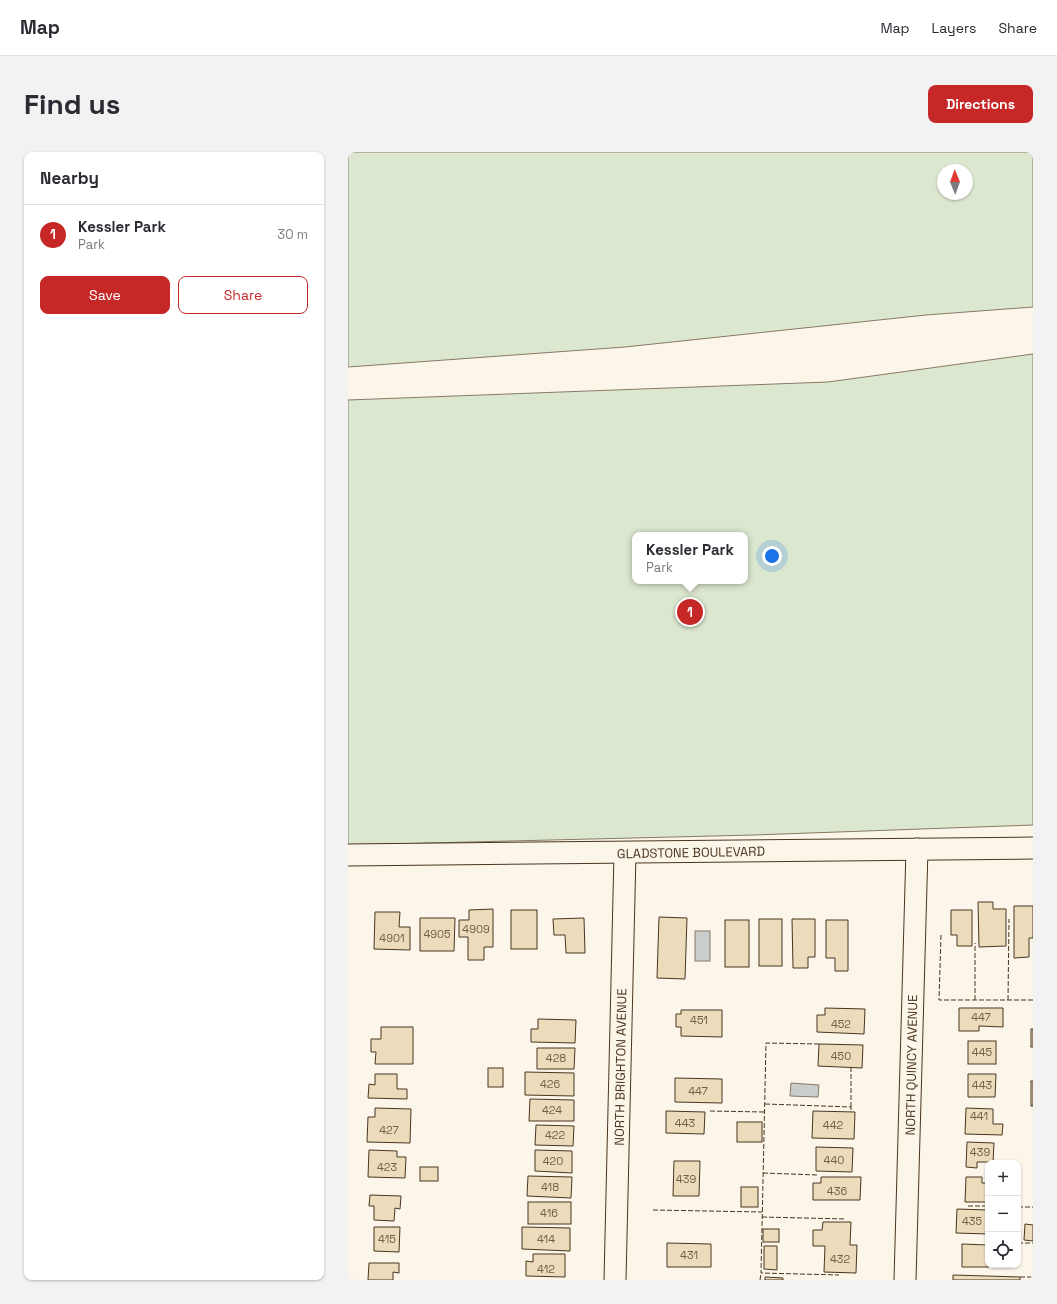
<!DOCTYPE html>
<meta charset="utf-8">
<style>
body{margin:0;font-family:"Space Grotesk",sans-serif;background:#f2f2f3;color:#2b2b33}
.controls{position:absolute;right:12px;bottom:12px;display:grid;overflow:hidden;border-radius:8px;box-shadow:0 1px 3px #0004}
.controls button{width:36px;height:36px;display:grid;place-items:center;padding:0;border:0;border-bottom:1px solid #e1e1e2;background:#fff;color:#2b2b33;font:20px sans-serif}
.compass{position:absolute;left:589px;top:12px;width:36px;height:36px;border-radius:50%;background:#fff;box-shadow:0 1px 3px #0004;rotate:359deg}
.you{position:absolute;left:424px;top:404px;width:14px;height:14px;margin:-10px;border:3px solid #fff;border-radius:50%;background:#1a73e8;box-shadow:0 0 0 6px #1a73e833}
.badge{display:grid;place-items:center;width:26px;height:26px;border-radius:50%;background:#c62828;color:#fff;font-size:13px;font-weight:700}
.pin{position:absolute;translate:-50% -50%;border:2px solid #fff;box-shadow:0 1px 4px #0006}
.popup{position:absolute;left:284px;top:380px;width:116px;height:52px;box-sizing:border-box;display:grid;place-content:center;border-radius:8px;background:#fff;filter:drop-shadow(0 1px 3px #0005);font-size:13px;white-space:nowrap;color:#7c7c81}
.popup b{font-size:15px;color:#2b2b33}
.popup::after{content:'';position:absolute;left:50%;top:100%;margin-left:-8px;border:8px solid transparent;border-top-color:#fff}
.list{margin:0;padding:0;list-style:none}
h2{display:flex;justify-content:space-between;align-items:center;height:52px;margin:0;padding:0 16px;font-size:17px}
h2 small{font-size:13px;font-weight:400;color:#7c7c81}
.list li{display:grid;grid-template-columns:26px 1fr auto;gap:12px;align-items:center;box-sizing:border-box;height:60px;padding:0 16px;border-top:1px solid #e1e1e2}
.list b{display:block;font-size:15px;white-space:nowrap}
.list p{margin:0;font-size:13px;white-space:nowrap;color:#7c7c81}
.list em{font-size:13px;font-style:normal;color:#7c7c81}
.actions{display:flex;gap:8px;padding:12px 16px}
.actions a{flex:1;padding:9px 0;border:1px solid #c62828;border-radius:8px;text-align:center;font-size:14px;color:#c62828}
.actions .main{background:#c62828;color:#fff}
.icon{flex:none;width:22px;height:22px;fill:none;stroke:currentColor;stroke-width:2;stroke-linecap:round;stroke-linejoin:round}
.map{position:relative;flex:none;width:685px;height:1128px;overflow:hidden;border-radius:8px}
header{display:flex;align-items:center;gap:24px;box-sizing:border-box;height:56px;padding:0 20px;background:#fff;border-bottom:1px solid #e1e1e2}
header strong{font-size:19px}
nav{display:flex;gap:22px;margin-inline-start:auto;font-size:14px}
.intro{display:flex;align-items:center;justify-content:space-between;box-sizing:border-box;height:96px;padding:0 24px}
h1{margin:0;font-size:28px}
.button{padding:10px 18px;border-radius:8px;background:#c62828;color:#fff;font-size:14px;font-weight:700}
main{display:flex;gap:24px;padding:0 24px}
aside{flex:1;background:#fff;border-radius:8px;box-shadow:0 1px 3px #0004}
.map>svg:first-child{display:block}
.green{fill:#dce7d0;stroke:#887966;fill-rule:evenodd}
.water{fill:#c9cecd;stroke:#887966}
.building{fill:#ecdcbc;stroke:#4a3520}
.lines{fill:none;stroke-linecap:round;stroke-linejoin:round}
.minor-casing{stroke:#4a3520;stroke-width:23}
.minor{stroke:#fbf6e9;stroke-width:21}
.fence{stroke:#4a3520;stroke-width:1;stroke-dasharray:5 2;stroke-linecap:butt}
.labels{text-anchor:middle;stroke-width:3;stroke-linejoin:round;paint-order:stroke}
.number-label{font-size:11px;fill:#725f47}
.street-label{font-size:13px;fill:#4a3520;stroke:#fbf6e9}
</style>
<header>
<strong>Map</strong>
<nav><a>Map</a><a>Layers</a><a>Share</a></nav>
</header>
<div class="intro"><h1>Find us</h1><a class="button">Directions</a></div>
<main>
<aside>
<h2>Nearby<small></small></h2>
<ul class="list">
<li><span class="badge">1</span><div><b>Kessler Park</b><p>Park</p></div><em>30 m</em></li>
</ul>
<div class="actions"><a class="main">Save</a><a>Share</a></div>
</aside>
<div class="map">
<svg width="685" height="1128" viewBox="0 0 685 1128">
<rect width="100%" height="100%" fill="#fbf6e9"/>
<g class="green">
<path d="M 0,0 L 685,0 L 685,155 L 578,163 L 277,195 L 0,215 ZM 595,18 L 619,18 L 619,42 L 595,42 Z"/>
<path d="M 685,202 L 685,673 L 406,683 L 0,693 L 0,248 L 480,230 ZM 287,383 L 397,383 L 397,429 L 287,429 Z"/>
</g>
<g class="water">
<rect x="347" y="779" width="15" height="30"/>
<path d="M 443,931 L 471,933 L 470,945 L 442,944 Z"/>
</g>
<g class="building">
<path d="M 630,750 L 645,750 L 645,757 L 658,757 L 658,794 L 631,795 Z"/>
<path d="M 666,754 L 685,754 L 685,786 L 681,786 L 681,805 L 666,806 Z"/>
<path d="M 145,757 L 145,795 L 136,795 L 136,808 L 120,808 L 120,785 L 111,785 L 111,768 L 121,768 L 121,758 Z"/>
<rect x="163" y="758" width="26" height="39"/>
<path d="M 603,758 L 624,758 L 624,794 L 609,794 L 609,783 L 603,783 Z"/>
<path d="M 27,760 L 52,760 L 51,775 L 62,775 L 62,798 L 26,797 Z"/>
<path d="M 311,765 L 339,766 L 337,827 L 309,826 Z"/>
<path d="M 72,766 L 107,766 L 106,799 L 72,799 Z"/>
<path d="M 236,766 L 237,801 L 218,801 L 217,783 L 206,783 L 205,767 Z"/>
<rect x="411" y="767" width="23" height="47"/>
<path d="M 444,767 L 467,767 L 467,805 L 460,805 L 460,816 L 445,816 Z"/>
<rect x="377" y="768" width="24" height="47"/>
<path d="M 478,768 L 500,768 L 500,819 L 487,819 L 487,806 L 478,806 Z"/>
<path d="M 477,856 L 517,857 L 516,882 L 469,880 L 469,863 L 477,863 Z"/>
<path d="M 611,856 L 655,856 L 655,875 L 631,874 L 631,879 L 611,879 Z"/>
<path d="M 333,858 L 374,858 L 374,885 L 333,884 L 333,875 L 328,875 L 328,862 L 333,862 Z"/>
<path d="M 190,867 L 228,868 L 227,891 L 183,890 L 183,877 L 190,877 Z"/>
<path d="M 33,875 L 65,875 L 65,912 L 27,912 L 28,900 L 23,900 L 23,887 L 33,887 Z"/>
<rect x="683" y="877" width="2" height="18"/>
<rect x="620" y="889" width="28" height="23"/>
<path d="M 471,892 L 515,893 L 514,916 L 470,914 Z"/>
<path d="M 189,896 L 227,896 L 226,917 L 189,917 Z"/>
<rect x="140" y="916" width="15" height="19"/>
<path d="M 177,920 L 226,921 L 226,944 L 177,943 Z"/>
<path d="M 27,922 L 49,922 L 49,937 L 59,937 L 59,947 L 20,946 L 21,932 L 27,933 Z"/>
<path d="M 620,922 L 648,922 L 647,945 L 620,945 Z"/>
<path d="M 327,926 L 374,927 L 374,951 L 327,950 Z"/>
<rect x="683" y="929" width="2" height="25"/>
<path d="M 182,947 L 226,948 L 226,969 L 181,969 Z"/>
<path d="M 27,956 L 63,957 L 62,991 L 19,990 L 20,965 L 27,965 Z"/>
<path d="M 618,956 L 645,957 L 645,972 L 655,972 L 654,983 L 617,982 Z"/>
<path d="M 318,959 L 357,960 L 356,982 L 318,981 Z"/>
<path d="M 465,959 L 507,960 L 506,987 L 464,986 Z"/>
<rect x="389" y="970" width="25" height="20"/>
<path d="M 188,973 L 226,974 L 225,994 L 187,993 Z"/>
<path d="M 619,990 L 646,991 L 645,1010 L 629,1010 L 629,1016 L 618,1015 Z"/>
<path d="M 468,995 L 505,996 L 504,1020 L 468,1019 Z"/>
<path d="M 21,998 L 49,999 L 49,1005 L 58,1005 L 57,1026 L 20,1025 Z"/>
<path d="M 187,998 L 224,999 L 224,1021 L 187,1019 Z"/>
<path d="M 326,1009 L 352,1009 L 351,1044 L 325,1044 Z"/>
<rect x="72" y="1015" width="18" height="14"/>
<path d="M 180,1024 L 224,1025 L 223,1046 L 179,1044 Z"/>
<path d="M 473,1025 L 513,1025 L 512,1048 L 465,1048 L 465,1031 L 473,1031 Z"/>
<path d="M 618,1025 L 634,1025 L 634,1031 L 640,1031 L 640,1050 L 617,1050 Z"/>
<rect x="393" y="1035" width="17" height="20"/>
<path d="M 22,1043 L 53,1044 L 52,1057 L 47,1056 L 46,1069 L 26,1068 L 26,1054 L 21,1054 Z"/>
<rect x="180" y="1050" width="43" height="22"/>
<path d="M 609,1057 L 640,1058 L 640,1082 L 608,1081 Z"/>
<path d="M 475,1070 L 503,1070 L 502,1093 L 509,1093 L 508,1121 L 476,1120 L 477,1094 L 465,1094 L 465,1078 L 474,1078 Z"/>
<path d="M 677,1072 L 685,1073 L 685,1089 L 676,1088 Z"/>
<path d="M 26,1075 L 52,1075 L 51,1100 L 26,1099 Z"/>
<path d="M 174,1075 L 222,1076 L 222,1099 L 174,1097 Z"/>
<rect x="415" y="1077" width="16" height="13"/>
<path d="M 319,1091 L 363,1092 L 363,1115 L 319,1115 Z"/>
<path d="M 614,1092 L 640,1093 L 641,1115 L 614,1115 Z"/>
<path d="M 416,1094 L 429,1094 L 429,1118 L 416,1117 Z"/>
<path d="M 185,1102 L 217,1102 L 217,1125 L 178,1124 L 178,1109 L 185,1110 Z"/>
<path d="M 21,1111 L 51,1111 L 51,1121 L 45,1120 L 45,1128 L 20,1128 Z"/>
<path d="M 605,1123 L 672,1125 L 672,1128 L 605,1128 Z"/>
<path d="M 417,1125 L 435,1126 L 435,1128 L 417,1128 Z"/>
</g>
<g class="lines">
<defs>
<g id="minor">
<path d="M 0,703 L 685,696"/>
<path d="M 267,1128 L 277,701"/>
<path d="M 557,1128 L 569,697"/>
</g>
</defs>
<use href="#minor" class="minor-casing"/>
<use href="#minor" class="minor"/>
<g class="fence">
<path d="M 593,783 L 591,848 L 685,848"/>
<path d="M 627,848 L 627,791"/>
<path d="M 660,848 L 661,767"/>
<path d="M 471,892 L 418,891 L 413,1121 L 491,1123"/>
<path d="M 417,952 L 503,955 L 503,960"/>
<path d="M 503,955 L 503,915"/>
<path d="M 362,959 L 416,960"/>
<path d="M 415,1021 L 469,1023"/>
<path d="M 620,1054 L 640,1054"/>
<path d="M 670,1055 L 685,1055"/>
<path d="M 305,1058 L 414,1060"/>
<path d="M 414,1065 L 498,1067"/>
<path d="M 670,1091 L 685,1091"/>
<path d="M 672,1125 L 685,1125"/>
<path d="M 412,1128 L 413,1121"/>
</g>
</g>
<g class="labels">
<g class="number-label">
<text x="128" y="781">4909</text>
<text x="89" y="786">4905</text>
<text x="44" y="790">4901</text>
<text x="633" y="869">447</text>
<text x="351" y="872">451</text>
<text x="493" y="876">452</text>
<text x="634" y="904">445</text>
<text x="493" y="908">450</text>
<text x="208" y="910">428</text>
<text x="202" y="936">426</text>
<text x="634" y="937">443</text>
<text x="350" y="943">447</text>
<text x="204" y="962">424</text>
<text x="631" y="968">441</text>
<text x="337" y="975">443</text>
<text x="485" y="977">442</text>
<text x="41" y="982">427</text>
<text x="207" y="987">422</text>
<text x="632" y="1004">439</text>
<text x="486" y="1012">440</text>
<text x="205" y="1013">420</text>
<text x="39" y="1019">423</text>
<text x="338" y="1031">439</text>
<text x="202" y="1039">418</text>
<text x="489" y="1043">436</text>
<text x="201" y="1065">416</text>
<text x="624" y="1073">435</text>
<text x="39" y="1091">415</text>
<text x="198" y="1091">414</text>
<text x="341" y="1107">431</text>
<text x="492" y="1111">432</text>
<text x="198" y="1121">412</text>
</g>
<g class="street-label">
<text transform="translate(343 700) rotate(-1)" y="5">GLADSTONE BOULEVARD</text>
<text transform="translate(563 913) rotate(-89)" y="5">NORTH QUINCY AVENUE</text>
<text transform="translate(272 915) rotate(-89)" y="5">NORTH BRIGHTON AVENUE</text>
</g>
</g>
</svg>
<div class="controls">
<button>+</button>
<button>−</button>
<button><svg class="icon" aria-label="locate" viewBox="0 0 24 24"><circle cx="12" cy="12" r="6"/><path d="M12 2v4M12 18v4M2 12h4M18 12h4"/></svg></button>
</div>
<svg class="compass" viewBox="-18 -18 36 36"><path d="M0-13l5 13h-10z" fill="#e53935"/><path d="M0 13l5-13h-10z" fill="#7c7c81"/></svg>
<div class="you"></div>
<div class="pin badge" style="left:342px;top:460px">1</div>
<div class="popup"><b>Kessler Park</b>Park</div>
</div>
</main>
